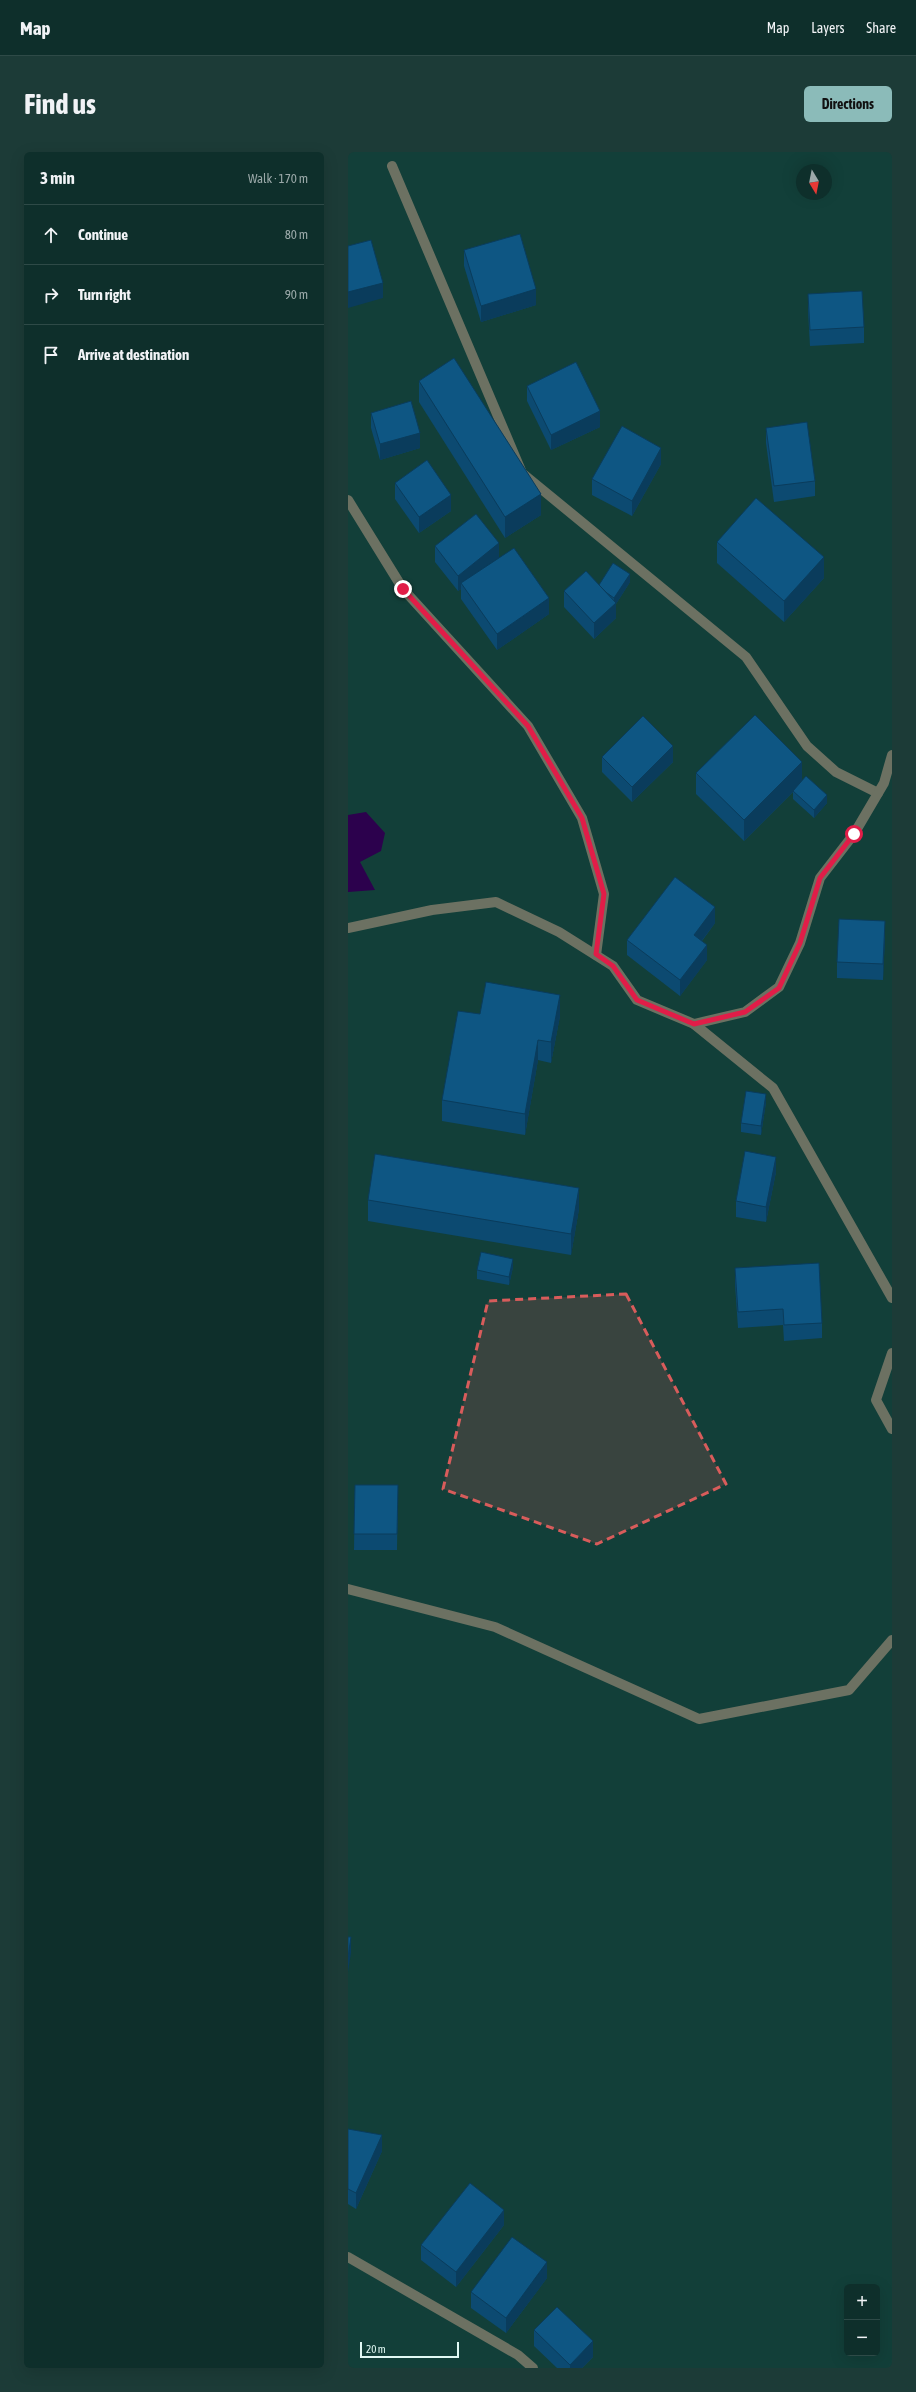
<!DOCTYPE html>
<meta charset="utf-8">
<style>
body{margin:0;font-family:"Asap Condensed",sans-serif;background:#1c3b37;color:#f1f3f6}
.controls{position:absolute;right:12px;bottom:12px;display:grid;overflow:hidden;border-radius:6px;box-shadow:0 4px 16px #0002}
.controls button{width:36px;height:36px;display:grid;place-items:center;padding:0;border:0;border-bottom:1px solid #2e4a47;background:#0e2f2b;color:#f1f3f6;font:20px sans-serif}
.compass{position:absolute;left:448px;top:12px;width:36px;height:36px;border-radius:50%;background:#0e2f2b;box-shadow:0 4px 16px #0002;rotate:170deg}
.scale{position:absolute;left:12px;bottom:10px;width:99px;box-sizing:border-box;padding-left:4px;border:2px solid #e0f8f3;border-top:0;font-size:11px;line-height:14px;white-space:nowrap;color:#e0f8f3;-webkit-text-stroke:3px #123f39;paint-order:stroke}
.stop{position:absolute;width:12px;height:12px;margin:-9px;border:3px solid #e11d48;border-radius:50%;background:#fff}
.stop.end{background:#e11d48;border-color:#fff;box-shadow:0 1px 4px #0008}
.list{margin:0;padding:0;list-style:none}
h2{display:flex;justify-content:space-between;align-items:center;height:52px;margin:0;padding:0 16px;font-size:17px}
h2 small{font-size:13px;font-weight:400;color:#9ba9a9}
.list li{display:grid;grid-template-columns:26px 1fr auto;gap:12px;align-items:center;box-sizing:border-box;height:60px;padding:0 16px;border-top:1px solid #2e4a47}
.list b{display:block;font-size:15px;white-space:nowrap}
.list em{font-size:13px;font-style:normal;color:#9ba9a9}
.icon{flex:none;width:22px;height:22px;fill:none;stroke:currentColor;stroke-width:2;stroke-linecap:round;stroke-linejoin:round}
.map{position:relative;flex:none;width:544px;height:2216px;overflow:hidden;border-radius:6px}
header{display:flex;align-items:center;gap:24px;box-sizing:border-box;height:56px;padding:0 20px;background:#0e2f2b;border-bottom:1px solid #2e4a47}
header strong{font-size:19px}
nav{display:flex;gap:22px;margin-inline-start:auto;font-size:14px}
.intro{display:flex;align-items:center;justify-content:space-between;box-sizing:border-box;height:96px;padding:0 24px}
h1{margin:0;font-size:28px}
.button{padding:10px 18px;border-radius:6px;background:#8bbbb9;color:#111;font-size:14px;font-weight:700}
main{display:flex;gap:24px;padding:0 24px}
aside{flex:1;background:#0e2f2b;border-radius:6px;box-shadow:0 4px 16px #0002}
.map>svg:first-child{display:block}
.water{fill:#2c014d}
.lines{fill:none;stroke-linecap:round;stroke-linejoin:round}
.minor{stroke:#6c7162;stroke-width:10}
.wall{fill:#0c4a71}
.shaded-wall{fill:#0a3c5c}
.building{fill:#0e5683;stroke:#0a3c5c}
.route{stroke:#e11d48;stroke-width:5}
.marked{fill:#d85c5b;fill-opacity:0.2;stroke:#d85c5b;stroke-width:3;stroke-dasharray:8 5;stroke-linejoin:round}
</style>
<header>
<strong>Map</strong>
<nav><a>Map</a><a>Layers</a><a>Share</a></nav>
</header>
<div class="intro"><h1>Find us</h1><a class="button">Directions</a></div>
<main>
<aside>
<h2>3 min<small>Walk · 170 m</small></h2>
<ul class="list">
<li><svg class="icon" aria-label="ahead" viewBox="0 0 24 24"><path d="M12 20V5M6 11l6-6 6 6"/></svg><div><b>Continue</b></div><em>80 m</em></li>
<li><svg class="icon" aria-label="right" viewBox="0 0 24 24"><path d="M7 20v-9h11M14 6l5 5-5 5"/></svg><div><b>Turn right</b></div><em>90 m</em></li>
<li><svg class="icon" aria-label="arrive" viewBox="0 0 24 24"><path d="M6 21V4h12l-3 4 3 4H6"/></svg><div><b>Arrive at destination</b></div></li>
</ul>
</aside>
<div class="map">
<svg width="544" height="2216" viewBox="0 0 544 2216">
<rect width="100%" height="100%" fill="#123f39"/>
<path class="water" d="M 18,660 L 37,681 L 33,699 L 12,710 L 27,738 L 0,740 L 0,663 Z"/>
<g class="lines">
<g class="minor">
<path d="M 44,14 L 174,321 L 398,505 L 459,594 L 488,620 L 530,641"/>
<path d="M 0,348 L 55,437 L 180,574 L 234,666 L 256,742 L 248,803"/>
<path d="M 0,776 L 84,758 L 148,750 L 211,780 L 265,814 L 289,848 L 346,872 L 397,860 L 431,835 L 452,791 L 472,726 L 506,682 L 536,631 L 544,603"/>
<path d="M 346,872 L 425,936 L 544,1146"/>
<path d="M 544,1201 L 528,1248 L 544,1277"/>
<path d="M 0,1437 L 147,1475 L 351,1567 L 501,1538 L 544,1488"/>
<path d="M 0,2105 L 170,2203 L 185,2216"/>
</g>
</g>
<g class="wall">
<path d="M 116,98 L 188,153 L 133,170 L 116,114 Z"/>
<path d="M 460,142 L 516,175 L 516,191 L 462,194 L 460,158 Z"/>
<path d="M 71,229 L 193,363 L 157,386 L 71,250 Z"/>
<path d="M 179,234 L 252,275 L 203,298 L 179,249 Z"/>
<path d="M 23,261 L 72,296 L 32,308 L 23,276 Z"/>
<path d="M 418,276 L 467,329 L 467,344 L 426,350 L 418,291 Z"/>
<path d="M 313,312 L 284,364 L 244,343 L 244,327 Z"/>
<path d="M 47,331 L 103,359 L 71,381 L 47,347 Z"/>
<path d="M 369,390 L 476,426 L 436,470 L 369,411 Z"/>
<path d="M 87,394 L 151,405 L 201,462 L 149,498 L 113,447 L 113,437 L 110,439 L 87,410 Z"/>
<path d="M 282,430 L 268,452 L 268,466 L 246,487 L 216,455 L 216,439 L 251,433 Z"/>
<path d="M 254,605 L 325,610 L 284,650 L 254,620 Z"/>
<path d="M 348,621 L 454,628 L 479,651 L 466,666 L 445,647 L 445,640 L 396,689 L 348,642 Z"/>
<path d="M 367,771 L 354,789 L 359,808 L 332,844 L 279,803 L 279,788 Z"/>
<path d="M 537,784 L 535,828 L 489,826 L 489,810 Z"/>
<path d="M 132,862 L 212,864 L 203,911 L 190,908 L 177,983 L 94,969 L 94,948 Z"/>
<path d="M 418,950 L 413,983 L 393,980 L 393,971 Z"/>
<path d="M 428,1020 L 418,1070 L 388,1065 L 388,1049 Z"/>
<path d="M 20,1048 L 231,1057 L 223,1103 L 20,1069 Z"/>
<path d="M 165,1115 L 161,1133 L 129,1127 L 129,1118 Z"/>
<path d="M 387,1116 L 474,1171 L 474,1186 L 436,1189 L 435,1173 L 390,1176 L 387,1132 Z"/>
<path d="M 7,1333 L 50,1333 L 49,1398 L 6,1398 Z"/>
<path d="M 0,1977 L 34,1999 L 8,2057 L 0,2052 Z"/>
<path d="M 156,2073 L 108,2135 L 73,2108 L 73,2093 Z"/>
<path d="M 199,2126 L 158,2181 L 123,2156 L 123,2140 Z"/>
<path d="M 186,2178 L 245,2205 L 234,2216 L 209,2216 L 186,2194 Z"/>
</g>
<g class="shaded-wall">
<path d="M 35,131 L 35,146 L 0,156 L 0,140 Z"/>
<path d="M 188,137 L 188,153 L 133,170 L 133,154 Z"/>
<path d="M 252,259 L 252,275 L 203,298 L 203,283 Z"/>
<path d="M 72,281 L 72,296 L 32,308 L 32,292 Z"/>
<path d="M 313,296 L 313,312 L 284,364 L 284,349 Z"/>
<path d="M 193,342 L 193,363 L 157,386 L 157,365 Z"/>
<path d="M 103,343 L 103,359 L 71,381 L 71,365 Z"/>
<path d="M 151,391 L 151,407 L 113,431 L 113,437 L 110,439 L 110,424 Z"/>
<path d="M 476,405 L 476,426 L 436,470 L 436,449 Z"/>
<path d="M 282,422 L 282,430 L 268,452 L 268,466 L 246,487 L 246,471 L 266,452 L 266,446 Z"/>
<path d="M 201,446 L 201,462 L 149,498 L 149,482 Z"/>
<path d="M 325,594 L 325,610 L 284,650 L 284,635 Z"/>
<path d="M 454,610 L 454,630 L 445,639 L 445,640 L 396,689 L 396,668 Z"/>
<path d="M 479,643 L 479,651 L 466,666 L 466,658 Z"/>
<path d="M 367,755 L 367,771 L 346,799 L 346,783 Z"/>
<path d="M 537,769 L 537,784 L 535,828 L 535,812 Z"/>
<path d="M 359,793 L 359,808 L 332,844 L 332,828 Z"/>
<path d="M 212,843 L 212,864 L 203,911 L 203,890 Z"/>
<path d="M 190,888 L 190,908 L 177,983 L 177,962 Z"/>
<path d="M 418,942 L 418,950 L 413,983 L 413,974 Z"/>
<path d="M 428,1005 L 428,1020 L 418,1070 L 418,1055 Z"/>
<path d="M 231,1036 L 231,1057 L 223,1103 L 223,1082 Z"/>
<path d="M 165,1107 L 165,1115 L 161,1133 L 161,1125 Z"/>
<path d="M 3,1785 L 3,1801 L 0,1820 L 0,1805 Z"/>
<path d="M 34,1983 L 34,1999 L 8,2057 L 8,2041 Z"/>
<path d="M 156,2058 L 156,2073 L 108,2135 L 108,2120 Z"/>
<path d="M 199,2110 L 199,2126 L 158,2181 L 158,2166 Z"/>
<path d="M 245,2189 L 245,2205 L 234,2216 L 222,2216 L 222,2213 Z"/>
</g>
<g class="building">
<path d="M 172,82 L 188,137 L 133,154 L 116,98 Z"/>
<path d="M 23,88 L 35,131 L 0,140 L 0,94 Z"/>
<path d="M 514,139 L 516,175 L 462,178 L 460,142 Z"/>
<path d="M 106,206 L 193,342 L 157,365 L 71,229 Z"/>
<path d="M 228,210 L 252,259 L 203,283 L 179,234 Z"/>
<path d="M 63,249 L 72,281 L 32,292 L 23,261 Z"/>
<path d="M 459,270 L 467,329 L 426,334 L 418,276 Z"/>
<path d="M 274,274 L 313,296 L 284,349 L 244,327 Z"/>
<path d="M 79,308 L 103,343 L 71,365 L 47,331 Z"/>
<path d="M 408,346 L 476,405 L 436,449 L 369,390 Z"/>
<path d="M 128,362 L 151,391 L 110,424 L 87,394 Z"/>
<path d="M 166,396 L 201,446 L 149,482 L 113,431 Z"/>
<path d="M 265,411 L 282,422 L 266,446 L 259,441 L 251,433 Z"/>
<path d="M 238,419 L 268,451 L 246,471 L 216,439 Z"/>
<path d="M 407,563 L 454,610 L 396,668 L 348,621 Z"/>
<path d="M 295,564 L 325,594 L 284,635 L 254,605 Z"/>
<path d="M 458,624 L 479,643 L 466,658 L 445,639 Z"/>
<path d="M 327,725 L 367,755 L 346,783 L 359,793 L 332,828 L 279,788 Z"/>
<path d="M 491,767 L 537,769 L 535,812 L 489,810 Z"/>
<path d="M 138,830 L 212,843 L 203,890 L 190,888 L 177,962 L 94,948 L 110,859 L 132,862 Z"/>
<path d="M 398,939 L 418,942 L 413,974 L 393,971 Z"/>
<path d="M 397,999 L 428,1005 L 418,1055 L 388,1049 Z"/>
<path d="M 27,1002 L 231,1036 L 223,1082 L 20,1048 Z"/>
<path d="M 133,1100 L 165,1107 L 161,1125 L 129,1118 Z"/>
<path d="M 471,1111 L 474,1171 L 436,1173 L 435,1157 L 390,1160 L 387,1116 Z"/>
<path d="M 7,1333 L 50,1333 L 49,1382 L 6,1382 Z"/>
<path d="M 0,1785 L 3,1785 L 0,1805 Z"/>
<path d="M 0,1977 L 34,1983 L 8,2041 L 0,2037 Z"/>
<path d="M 122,2031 L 156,2058 L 108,2120 L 73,2093 Z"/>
<path d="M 164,2085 L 199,2110 L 158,2166 L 123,2140 Z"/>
<path d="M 209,2155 L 245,2189 L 222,2213 L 186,2178 Z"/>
</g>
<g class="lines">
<path class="route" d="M 55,437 L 180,574 L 234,666 L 256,742 L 248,802 L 265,814 L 289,848 L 346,872 L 397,860 L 431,836 L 452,791 L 472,726 L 506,682"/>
</g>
<path class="marked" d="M 278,1142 L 378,1332 L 249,1392 L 95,1337 L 140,1149 Z"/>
</svg>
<div class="controls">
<button>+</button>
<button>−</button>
</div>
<svg class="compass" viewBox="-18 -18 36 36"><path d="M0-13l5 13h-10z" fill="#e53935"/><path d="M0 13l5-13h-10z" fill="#9ba9a9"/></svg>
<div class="scale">20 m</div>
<div class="stop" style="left:506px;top:682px"></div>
<div class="stop end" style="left:55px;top:437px"></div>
</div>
</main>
